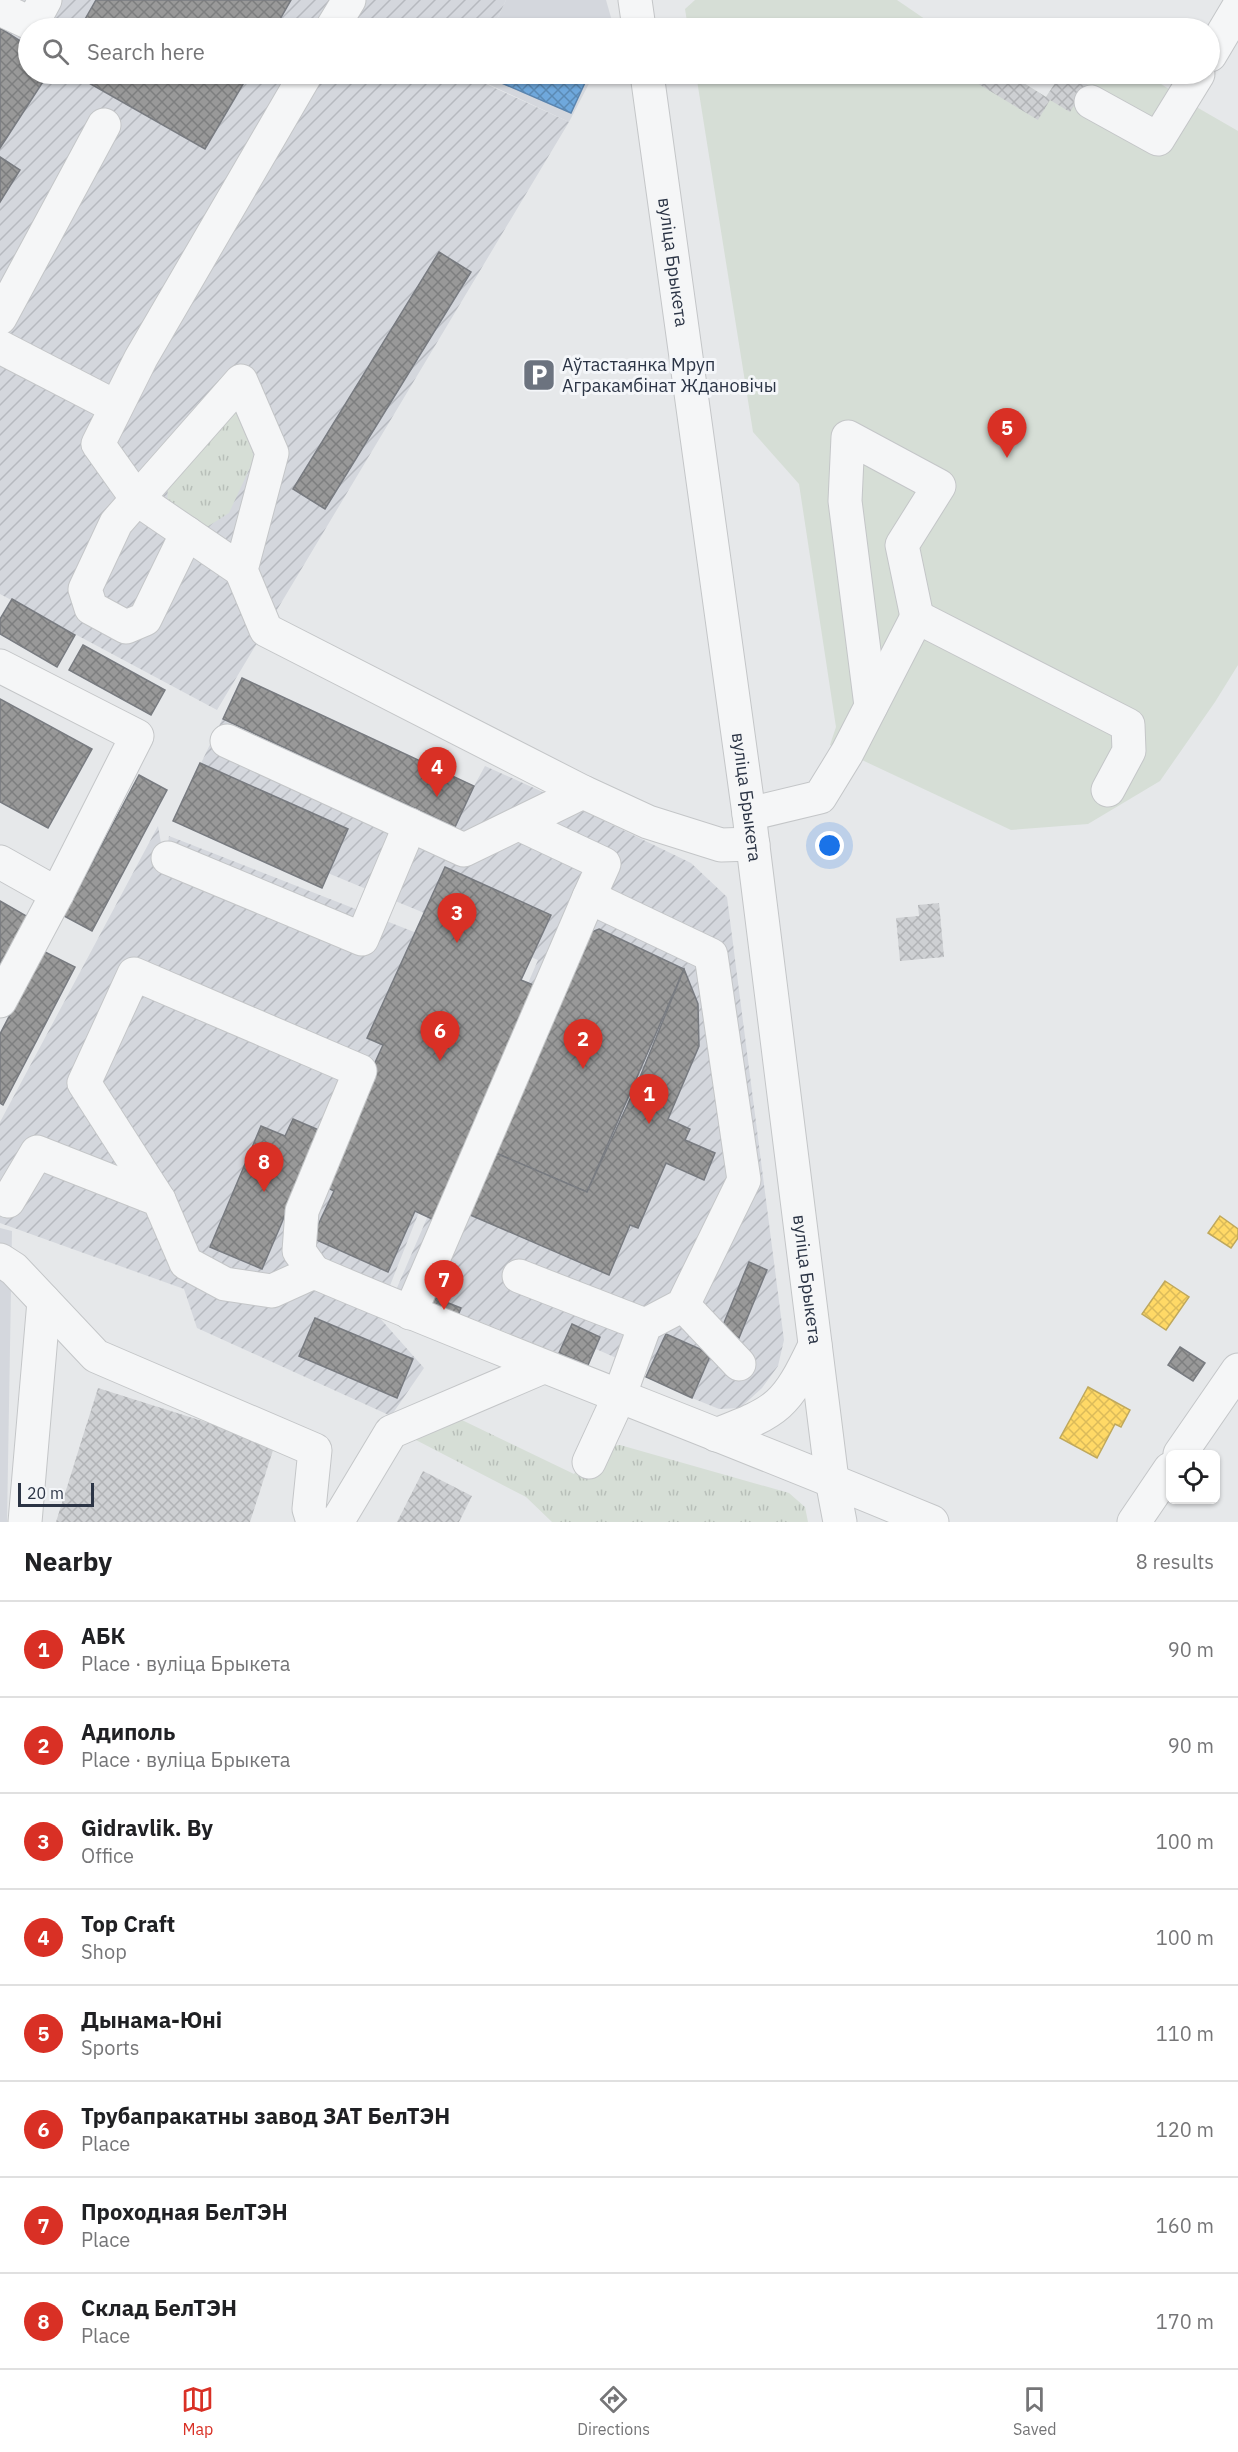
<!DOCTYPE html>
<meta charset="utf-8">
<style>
body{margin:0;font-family:"IBM Plex Sans",sans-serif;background:#f2f2f2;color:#202124}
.controls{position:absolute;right:18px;bottom:18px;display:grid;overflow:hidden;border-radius:9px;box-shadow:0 2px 4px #0004}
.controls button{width:54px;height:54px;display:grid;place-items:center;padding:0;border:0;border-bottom:2px solid #e0e0e0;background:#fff;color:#202124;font:30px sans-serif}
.scale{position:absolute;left:18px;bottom:15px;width:76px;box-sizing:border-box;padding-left:6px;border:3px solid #2b3445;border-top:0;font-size:16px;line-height:21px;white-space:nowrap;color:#2b3445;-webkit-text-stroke:4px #f4f6f9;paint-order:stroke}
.you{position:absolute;left:830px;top:846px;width:21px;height:21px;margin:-15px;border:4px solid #fff;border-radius:50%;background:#1a73e8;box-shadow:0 0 0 9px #1a73e833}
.badge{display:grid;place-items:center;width:39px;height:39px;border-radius:50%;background:#d93025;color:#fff;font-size:20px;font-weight:700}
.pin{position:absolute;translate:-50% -50px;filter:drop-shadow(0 2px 3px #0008)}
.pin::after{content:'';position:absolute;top:32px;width:21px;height:18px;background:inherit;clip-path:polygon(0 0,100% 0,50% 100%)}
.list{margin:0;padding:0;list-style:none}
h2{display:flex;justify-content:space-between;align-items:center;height:78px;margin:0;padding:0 24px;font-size:26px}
h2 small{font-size:20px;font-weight:400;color:#757577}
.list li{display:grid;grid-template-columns:39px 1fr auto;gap:18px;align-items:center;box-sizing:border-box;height:96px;padding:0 24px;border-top:2px solid #e0e0e0}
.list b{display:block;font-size:22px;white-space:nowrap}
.list p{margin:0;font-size:20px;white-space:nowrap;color:#757577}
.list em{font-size:20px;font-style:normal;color:#757577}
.icon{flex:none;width:33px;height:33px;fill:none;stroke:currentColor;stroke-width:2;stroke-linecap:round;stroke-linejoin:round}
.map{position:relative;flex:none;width:1238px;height:1522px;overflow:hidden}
.search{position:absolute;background:#fff;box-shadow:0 2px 4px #0004;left:18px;right:18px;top:18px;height:66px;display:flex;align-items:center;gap:15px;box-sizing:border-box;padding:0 21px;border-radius:33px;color:#757577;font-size:22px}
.sheet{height:846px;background:#fff}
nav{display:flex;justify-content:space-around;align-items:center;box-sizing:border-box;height:84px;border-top:2px solid #e0e0e0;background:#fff;font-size:16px;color:#757577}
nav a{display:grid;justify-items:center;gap:3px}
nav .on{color:#d93025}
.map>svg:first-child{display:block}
.built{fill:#d4d7dd}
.industrial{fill:url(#industrial-furrows)}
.grass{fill:url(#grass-tufts)}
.green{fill:#d6ded6}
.homes{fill:url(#homes-cross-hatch);stroke:#bfa85c;stroke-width:1.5}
.schools{fill:url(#schools-cross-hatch);stroke:#5b85af;stroke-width:1.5}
.industry{fill:url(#industry-cross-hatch);stroke:#787b80;stroke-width:1.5}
.building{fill:url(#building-cross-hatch)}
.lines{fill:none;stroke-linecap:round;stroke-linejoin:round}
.minor-casing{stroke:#c4c6c8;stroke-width:35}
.minor{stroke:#f5f6f7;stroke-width:33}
.labels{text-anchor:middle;stroke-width:6;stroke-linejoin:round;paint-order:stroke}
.street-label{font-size:18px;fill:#2b3445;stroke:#f4f6f9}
.poi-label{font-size:18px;fill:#2b3445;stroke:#f4f6f9;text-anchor:start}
</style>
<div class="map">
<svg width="1238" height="1522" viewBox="0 0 1238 1522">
<defs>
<pattern id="industrial-furrows" width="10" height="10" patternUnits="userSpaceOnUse" patternTransform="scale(1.5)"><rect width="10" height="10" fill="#d4d7dd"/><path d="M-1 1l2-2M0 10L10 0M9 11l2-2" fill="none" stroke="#b6b9bf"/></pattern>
<pattern id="grass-tufts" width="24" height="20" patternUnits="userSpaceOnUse" patternTransform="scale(1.5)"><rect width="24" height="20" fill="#d6ded6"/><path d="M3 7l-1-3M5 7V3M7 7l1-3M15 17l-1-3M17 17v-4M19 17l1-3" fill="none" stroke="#b8bfb9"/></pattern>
<pattern id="homes-cross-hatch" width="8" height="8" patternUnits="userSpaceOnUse" patternTransform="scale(1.5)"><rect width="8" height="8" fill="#ffd966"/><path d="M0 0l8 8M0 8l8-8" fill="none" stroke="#dbbb5a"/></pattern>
<pattern id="schools-cross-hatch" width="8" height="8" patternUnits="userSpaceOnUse" patternTransform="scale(1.5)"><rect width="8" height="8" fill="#6fa8dc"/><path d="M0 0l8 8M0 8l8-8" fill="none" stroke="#5b8ab4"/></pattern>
<pattern id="industry-cross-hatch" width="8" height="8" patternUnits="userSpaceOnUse" patternTransform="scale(1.5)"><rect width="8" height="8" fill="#999"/><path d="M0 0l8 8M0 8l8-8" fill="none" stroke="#7d7e7f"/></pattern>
<pattern id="building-cross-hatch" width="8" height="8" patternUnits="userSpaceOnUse" patternTransform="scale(1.5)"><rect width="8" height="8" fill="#ced0d3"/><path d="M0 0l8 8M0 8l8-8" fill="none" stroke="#b1b3b6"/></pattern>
</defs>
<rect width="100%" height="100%" fill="#e6e8ea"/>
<g class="built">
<path d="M 506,0 L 606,0 L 614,28 L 493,28 Z"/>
<path d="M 472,74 L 594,74 L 569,122 L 471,76 Z"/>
<path d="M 0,1228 L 12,1231 L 7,1522 L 0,1522 Z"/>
</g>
<g class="industrial">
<path d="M 0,0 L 506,0 L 493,28 L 28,28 L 28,74 L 472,74 L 471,77 L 569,122 L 217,710 L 0,594 Z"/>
<path d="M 242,678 L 474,786 L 485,766 L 565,802 L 691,863 L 727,897 L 784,1340 L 778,1366 L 762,1388 L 740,1408 L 719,1409 L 692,1398 L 646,1377 L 648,1372 L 596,1349 L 588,1365 L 468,1317 L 459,1334 L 390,1304 L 538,960 L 178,811 Z"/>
<path d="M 158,826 L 165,866 L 169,836 L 514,971 L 378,1316 L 424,1368 L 391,1416 L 197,1328 L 184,1289 L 0,1223 L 0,1122 Z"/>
</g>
<g class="grass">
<path d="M 238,406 L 247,422 L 254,459 L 229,513 L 207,527 L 167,503 L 168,486 Z"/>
<path d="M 435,1407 L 574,1474 L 590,1448 L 620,1445 L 789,1493 L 805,1507 L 808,1522 L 552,1522 L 526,1497 L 414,1439 Z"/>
</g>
<g class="green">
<path d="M 695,0 L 897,0 L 938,28 L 688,28 L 685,9 Z"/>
<path d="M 696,74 L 1009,74 L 1046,97 L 1061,74 L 1146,74 L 1193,105 L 1238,131 L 1238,665 L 1215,702 L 1160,781 L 1088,824 L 1011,830 L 830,745 L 836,727 L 799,484 L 753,432 Z"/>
</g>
<g class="homes">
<path d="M 1220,1216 L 1238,1229 L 1238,1238 L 1231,1248 L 1208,1233 Z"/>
<path d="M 1165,1281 L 1189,1297 L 1166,1330 L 1142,1314 Z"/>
<path d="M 1088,1387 L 1130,1410 L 1121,1427 L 1115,1424 L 1097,1458 L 1060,1438 Z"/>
</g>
<path class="schools" d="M 481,74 L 589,74 L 571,113 Z"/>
<g class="industry">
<path d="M 96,0 L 291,0 L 275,28 L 80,28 Z"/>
<path d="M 0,28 L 28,46 L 28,74 L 48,74 L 0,148 Z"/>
<path d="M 73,74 L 249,74 L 205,149 Z"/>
<path d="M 0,157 L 20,170 L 0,202 Z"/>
<path d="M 439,252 L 471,272 L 325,509 L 293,489 Z"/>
<path d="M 12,599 L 75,635 L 57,667 L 0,634 L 0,619 Z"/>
<path d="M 83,645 L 165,690 L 151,715 L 69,670 Z"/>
<path d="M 242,678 L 474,786 L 455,827 L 223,719 Z"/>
<path d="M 0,699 L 92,749 L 48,828 L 0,802 Z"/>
<path d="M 200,763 L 348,829 L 322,888 L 173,821 Z"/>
<path d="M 139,775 L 167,790 L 92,931 L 64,916 Z"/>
<path d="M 445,867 L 551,915 L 521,980 L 538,987 L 432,1219 L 415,1211 L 388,1272 L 312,1238 L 334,1191 L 324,1186 L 346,1126 L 383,1045 L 367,1038 Z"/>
<path d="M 0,901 L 28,917 L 0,965 Z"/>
<path d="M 599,929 L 684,969 L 587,1192 L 491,1151 L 584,935 Z"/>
<path d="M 43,951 L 75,967 L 3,1105 L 0,1103 L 0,1034 Z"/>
<path d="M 684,969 L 698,1004 L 699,1046 L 668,1119 L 690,1129 L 685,1140 L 715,1153 L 704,1180 L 666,1163 L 638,1228 L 630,1225 L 609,1275 L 468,1214 L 491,1151 L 587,1192 L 638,1082 Z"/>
<path d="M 293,1119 L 321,1131 L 262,1269 L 210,1247 L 261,1126 L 285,1136 Z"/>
<path d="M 749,1262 L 767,1270 L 739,1338 L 721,1330 Z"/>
<path d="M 433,1297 L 461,1308 L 455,1323 L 427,1312 Z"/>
<path d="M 315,1318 L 413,1359 L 397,1398 L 299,1356 Z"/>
<path d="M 572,1324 L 600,1337 L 588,1365 L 559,1353 Z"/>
<path d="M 666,1334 L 711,1354 L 692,1398 L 646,1377 Z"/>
<path d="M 1180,1347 L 1205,1363 L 1193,1381 L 1168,1365 Z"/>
</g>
<g class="building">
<path d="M 962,74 L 1009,74 L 1046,97 L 1061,74 L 1094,74 L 1070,112 L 1050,100 L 1038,120 Z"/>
<path d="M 939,903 L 944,957 L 900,961 L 896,918 L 919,916 L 918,905 Z"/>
<path d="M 98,1388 L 275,1444 L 250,1522 L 56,1522 Z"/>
<path d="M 423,1471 L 472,1496 L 459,1522 L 397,1522 Z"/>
</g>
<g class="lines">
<defs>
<g id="minor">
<path d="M 635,0 L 639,28"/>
<path d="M 0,9 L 32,24 L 45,0"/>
<path d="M 332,28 L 349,0"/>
<path d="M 1210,55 L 1238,8"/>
<path id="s1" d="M 647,74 L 749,814 L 832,1480 L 840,1522"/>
<path d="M 1091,102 L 1158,139 L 1198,74"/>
<path d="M 0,318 L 104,125"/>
<path d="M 0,347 L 116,407"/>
<path d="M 187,533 L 145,619 L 126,627 L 91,608 L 85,589 L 116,523 L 137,499 L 98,444 L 141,358 L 306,74"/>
<path d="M 241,570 L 137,499 L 241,381 L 272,453 L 241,570 L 266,630 L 583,792 L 648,822 L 721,845 L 753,844"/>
<path d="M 0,666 L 137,736 L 57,894 L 0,862"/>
<path d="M 871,706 L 845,501 L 848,437 L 939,486 L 902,545 L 917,617"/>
<path d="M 227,741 L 464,850 L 583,792"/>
<path d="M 749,814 L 820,797 L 847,753 L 917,617 L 1128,725 L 1129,751 L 1108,790"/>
<path d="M 519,824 L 604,864 L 589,897 L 711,955 L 744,1180 L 683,1305 L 645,1325 L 619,1397 L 589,1462"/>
<path d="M 168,858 L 362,939 L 410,825"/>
<path d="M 0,1001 L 57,894"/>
<path d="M 159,1200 L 84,1083 L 134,974 L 360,1071 L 302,1211 L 299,1251 L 314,1272"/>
<path d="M 8,1201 L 37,1152 L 159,1200 L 186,1263 L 225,1284 L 272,1291 L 314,1272 C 518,1359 727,1436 932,1522"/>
<path d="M 0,1260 L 14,1269 L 96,1356 L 315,1450 L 309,1509 L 313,1522"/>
<path d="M 519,1276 L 645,1325"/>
<path d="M 683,1305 L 739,1364"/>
<path d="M 410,1313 L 589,897"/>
<path d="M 716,1435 C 779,1411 786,1406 815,1345"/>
<path d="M 1180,1454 L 1238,1370"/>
<path d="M 25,1522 L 44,1301"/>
<path d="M 337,1522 L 391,1432 L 543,1367"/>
<path d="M 1134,1522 L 1170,1469"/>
</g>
</defs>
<use href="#minor" class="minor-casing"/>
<use href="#minor" class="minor"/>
</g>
<defs>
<symbol id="parking-square" viewBox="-11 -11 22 22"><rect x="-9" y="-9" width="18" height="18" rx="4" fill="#6c737f" stroke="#f4f6f9"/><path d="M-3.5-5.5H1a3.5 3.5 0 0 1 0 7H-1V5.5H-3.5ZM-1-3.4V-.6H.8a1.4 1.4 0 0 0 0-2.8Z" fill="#fff"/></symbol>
</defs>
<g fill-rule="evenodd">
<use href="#parking-square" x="520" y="356" width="38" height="38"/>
</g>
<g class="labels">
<g class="street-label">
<text dy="6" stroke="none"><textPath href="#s1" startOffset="190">вуліца Брыкета</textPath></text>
<text dy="6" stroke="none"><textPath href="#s1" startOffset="730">вуліца Брыкета</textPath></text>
<text dy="6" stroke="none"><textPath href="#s1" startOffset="1216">вуліца Брыкета</textPath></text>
</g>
<g class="poi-label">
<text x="562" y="371">Аўтастаянка Мруп<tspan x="562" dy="21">Агракамбінат Ждановічы</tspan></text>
</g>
</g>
</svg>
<div class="controls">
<button><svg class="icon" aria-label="locate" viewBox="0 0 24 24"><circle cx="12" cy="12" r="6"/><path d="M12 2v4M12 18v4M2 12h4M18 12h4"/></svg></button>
</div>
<div class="scale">20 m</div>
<div class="you"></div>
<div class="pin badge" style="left:649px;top:1124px">1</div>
<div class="pin badge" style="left:583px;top:1069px">2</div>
<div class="pin badge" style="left:457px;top:943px">3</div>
<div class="pin badge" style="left:437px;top:797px">4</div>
<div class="pin badge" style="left:1007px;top:458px">5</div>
<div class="pin badge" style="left:440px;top:1061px">6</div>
<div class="pin badge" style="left:444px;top:1310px">7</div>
<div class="pin badge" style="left:264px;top:1192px">8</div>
<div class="search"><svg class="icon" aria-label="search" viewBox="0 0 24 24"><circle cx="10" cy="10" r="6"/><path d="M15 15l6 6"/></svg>Search here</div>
</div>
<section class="sheet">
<h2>Nearby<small>8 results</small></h2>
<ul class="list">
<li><span class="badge">1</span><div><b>АБК</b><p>Place · вуліца Брыкета</p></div><em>90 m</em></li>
<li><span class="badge">2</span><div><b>Адиполь</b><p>Place · вуліца Брыкета</p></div><em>90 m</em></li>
<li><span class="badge">3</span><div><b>Gidravlik. By</b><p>Office</p></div><em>100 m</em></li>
<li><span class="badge">4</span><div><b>Top Craft</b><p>Shop</p></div><em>100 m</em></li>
<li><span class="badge">5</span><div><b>Дынама-Юні</b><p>Sports</p></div><em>110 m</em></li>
<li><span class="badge">6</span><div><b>Трубапракатны завод ЗАТ БелТЭН</b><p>Place</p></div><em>120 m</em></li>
<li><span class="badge">7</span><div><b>Проходная БелТЭН</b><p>Place</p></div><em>160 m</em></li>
<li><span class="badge">8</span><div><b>Склад БелТЭН</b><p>Place</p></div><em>170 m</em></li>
</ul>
</section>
<nav>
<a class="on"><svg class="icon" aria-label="map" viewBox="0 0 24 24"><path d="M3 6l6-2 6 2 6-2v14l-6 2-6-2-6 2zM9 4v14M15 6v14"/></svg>Map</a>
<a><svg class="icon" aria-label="directions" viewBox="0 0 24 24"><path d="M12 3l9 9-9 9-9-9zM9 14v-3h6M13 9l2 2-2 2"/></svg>Directions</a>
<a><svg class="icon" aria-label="saved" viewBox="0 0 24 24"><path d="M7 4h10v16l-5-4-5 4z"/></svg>Saved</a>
</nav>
